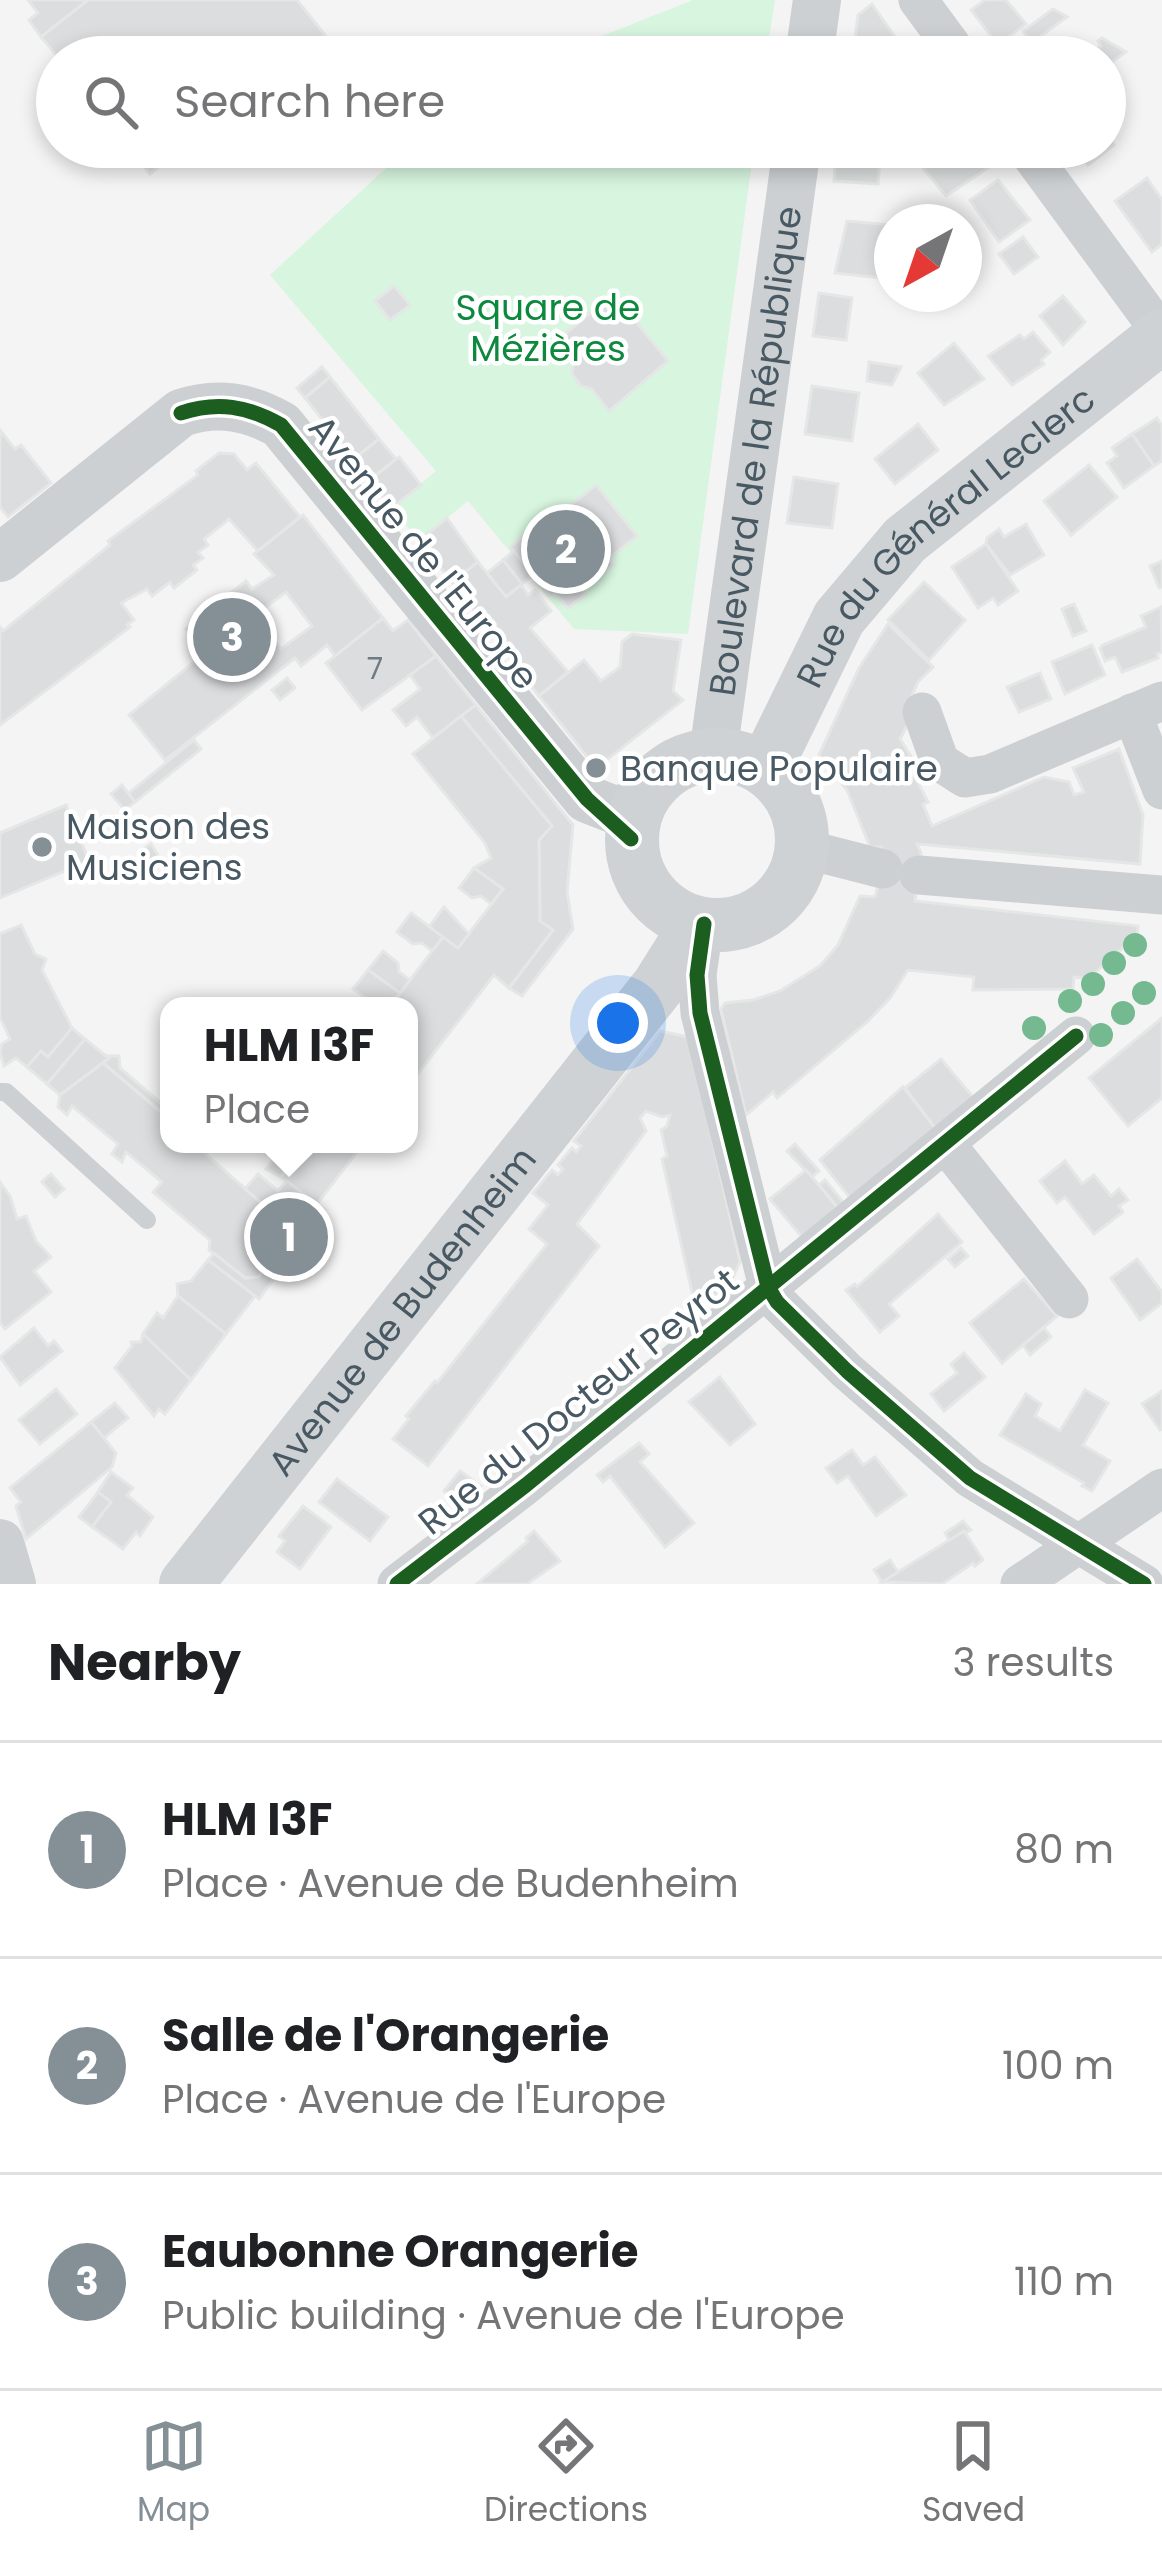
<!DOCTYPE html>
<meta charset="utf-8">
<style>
body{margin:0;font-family:Poppins,sans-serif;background:#f6f6f6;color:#202124}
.compass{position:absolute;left:874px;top:204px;width:108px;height:108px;border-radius:50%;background:#fff;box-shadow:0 6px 18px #0003;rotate:220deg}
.you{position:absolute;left:618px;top:1023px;width:42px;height:42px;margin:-30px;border:9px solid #fff;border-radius:50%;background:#1a73e8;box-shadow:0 0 0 18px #1a73e833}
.badge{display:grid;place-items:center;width:78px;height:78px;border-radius:50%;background:#848f96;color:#fff;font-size:39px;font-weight:700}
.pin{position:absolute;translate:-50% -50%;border:6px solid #fff;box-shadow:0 3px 12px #0006}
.popup{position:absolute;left:160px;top:997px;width:258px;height:156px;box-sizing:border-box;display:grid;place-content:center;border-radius:24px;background:#fff;filter:drop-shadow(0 3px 9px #0005);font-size:39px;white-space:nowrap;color:#757577}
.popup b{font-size:45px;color:#202124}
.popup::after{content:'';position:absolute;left:50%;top:100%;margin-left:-24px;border:24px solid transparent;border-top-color:#fff}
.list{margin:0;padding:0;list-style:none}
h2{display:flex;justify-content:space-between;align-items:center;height:156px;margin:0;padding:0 48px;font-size:51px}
h2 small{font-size:39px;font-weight:400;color:#757577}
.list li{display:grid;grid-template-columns:78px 1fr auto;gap:36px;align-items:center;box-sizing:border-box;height:216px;padding:0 48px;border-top:3px solid #e0e0e0}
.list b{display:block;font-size:45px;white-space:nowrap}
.list p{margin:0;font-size:39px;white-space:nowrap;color:#757577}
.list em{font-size:39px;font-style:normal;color:#757577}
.icon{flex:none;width:66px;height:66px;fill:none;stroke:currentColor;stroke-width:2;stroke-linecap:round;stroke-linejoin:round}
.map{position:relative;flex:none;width:1162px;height:1584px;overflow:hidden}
.search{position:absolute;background:#fff;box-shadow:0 6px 18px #0003;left:36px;right:36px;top:36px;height:132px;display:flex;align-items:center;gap:30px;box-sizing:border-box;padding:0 42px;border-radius:66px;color:#757577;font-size:45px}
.sheet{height:804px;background:#fff}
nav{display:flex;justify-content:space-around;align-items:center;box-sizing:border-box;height:168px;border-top:3px solid #e0e0e0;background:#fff;font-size:33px;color:#757577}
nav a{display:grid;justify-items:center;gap:6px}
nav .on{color:#848f96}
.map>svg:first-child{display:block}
.green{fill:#d7f5df}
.building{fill:#dbddde;stroke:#e5e6e6;stroke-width:3;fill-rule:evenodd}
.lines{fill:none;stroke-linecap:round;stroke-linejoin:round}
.service{stroke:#cdd0d2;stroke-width:18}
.minor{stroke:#cdd0d2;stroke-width:39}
.tertiary{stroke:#cdd0d2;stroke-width:48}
.secondary{stroke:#ced2d5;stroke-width:54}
.cycleway-casing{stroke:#fff;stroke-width:22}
.cycleway{stroke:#1b5e20;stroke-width:15}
.tree{fill:#75b990}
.poi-dot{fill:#848f96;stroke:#fff;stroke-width:4.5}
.labels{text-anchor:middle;stroke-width:9;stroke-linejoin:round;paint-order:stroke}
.number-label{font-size:30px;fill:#6e7b83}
.park-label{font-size:36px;fill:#0d893e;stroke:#fff}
.street-label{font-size:36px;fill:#485963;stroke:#fff}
.poi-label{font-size:36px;fill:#485963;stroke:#fff;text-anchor:start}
</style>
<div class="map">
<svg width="1162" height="1584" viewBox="0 0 1162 1584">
<rect width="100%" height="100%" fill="#f4f4f4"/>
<g class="green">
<path d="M 693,0 L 775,0 L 766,57 L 549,57 Z"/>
<path d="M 409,147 L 754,147 L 688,634 L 574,629 L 468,501 L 419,541 L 392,508 L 436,471 L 270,275 Z"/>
</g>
<g class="building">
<path d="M 28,0 L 88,0 L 41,37 L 29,20 L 38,13 Z"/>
<path d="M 88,0 L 297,0 L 325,35 L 297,57 L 58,57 L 41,37 Z"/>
<path d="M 985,0 L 1006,0 L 1026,24 L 998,45 L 971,10 Z"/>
<path d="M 872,4 L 895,37 L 876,51 L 854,48 L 858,15 Z"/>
<path d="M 1053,9 L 1067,17 L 1031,43 L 1023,31 Z"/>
<path d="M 1102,38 L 1126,52 L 1105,67 L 1105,57 L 1086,57 L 1101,46 L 1098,41 Z"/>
<path d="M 1105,133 L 1114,145 L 1088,165 L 1078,151 L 1084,147 L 1105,147 Z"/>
<path d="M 129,147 L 184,147 L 150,174 Z"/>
<path d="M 836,147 L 881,147 L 878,184 L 834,181 Z"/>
<path d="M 920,147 L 975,147 L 989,167 L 946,196 L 924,169 L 931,164 Z"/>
<path d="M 1147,178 L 1162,200 L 1162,244 L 1152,252 L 1115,201 Z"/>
<path d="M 998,180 L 1030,220 L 999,242 L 970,200 Z"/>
<path d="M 847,221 L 892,225 L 891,279 L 835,273 Z"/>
<path d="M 1023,237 L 1038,257 L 1014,274 L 999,254 Z"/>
<path d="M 394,286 L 410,305 L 390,320 L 375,301 Z"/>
<path d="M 819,293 L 852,298 L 846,340 L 813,336 Z"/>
<path d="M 613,294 L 668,361 L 609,411 L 592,389 L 581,386 L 572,374 L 573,366 L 553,344 Z"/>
<path d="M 1063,296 L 1085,322 L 1063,345 L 1040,316 Z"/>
<path d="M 1033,332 L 1050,352 L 1041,360 L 1044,364 L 1012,385 L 988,356 L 1020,335 L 1024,339 Z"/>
<path d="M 954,343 L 984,379 L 944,405 L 918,373 Z"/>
<path d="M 869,362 L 901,367 L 892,385 L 867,381 Z"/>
<path d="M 322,367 L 330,377 L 305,398 L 297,388 Z"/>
<path d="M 330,377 L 379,439 L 354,459 L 305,398 Z"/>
<path d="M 812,386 L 859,393 L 852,441 L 805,434 Z"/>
<path d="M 1157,418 L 1162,426 L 1162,461 L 1154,466 L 1132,434 Z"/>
<path d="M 918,424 L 938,450 L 895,484 L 875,459 Z"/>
<path d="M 0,430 L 15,449 L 21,445 L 51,483 L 8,517 L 0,507 Z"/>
<path d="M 1132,434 L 1154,466 L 1124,488 L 1107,463 L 1117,456 L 1112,448 Z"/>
<path d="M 379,439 L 396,459 L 370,480 L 354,459 Z"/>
<path d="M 219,453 L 234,454 L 247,470 L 256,463 L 300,517 L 258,551 L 229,519 L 204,539 L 208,545 L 198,552 L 203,558 L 193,565 L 197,570 L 174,588 L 170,582 L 152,596 L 147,589 L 121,603 L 134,620 L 127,625 L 130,627 L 0,725 L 0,627 L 3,631 L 110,545 L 108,541 L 198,475 L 196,471 Z"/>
<path d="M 399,457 L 421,485 L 392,508 L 370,480 Z"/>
<path d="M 1089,465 L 1117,497 L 1071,535 L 1044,501 Z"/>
<path d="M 794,477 L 838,484 L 832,528 L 787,523 Z"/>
<path d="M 596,485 L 637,536 L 608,559 L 614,565 L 580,587 L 586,594 L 568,608 L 555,593 L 550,596 L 510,547 L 540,523 L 543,527 Z"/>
<path d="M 303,515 L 383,618 L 335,656 L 327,645 L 301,666 L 295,658 L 165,760 L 129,715 L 205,653 L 186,629 L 246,581 L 252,589 L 274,575 L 254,554 ZM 286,592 L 312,626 L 281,649 L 255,615 Z"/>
<path d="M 447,518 L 478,562 L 452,582 L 419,541 Z"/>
<path d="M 1026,524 L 1044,555 L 1010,575 L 986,544 L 987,538 L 999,529 L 1004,537 Z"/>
<path d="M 986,544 L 1018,591 L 998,605 L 993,598 L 978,608 L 952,567 Z"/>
<path d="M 514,551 L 533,575 L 522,584 L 503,560 Z"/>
<path d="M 503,560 L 522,584 L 506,597 L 487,573 Z"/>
<path d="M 1162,561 L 1162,587 L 1159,588 L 1150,566 Z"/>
<path d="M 478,562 L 506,597 L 521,585 L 528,595 L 535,590 L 551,611 L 530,628 L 568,672 L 539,696 L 452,582 Z"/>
<path d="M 924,582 L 965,620 L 929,660 L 888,620 Z"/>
<path d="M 1074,604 L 1086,631 L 1073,636 L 1062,609 Z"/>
<path d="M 1161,607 L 1162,652 L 1157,654 L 1158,658 L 1122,672 L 1115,657 L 1105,661 L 1100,648 L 1103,645 L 1146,627 L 1141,616 Z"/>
<path d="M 383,618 L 393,631 L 408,620 L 436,656 L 362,710 L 326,663 Z"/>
<path d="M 888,624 L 933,667 L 918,682 L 912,695 L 921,699 L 900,739 L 917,766 L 911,769 L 928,802 L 923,804 L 932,826 L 1044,777 L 1069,782 L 1074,795 L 1084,792 L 1073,768 L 1119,749 L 1143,815 L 1140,864 L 917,844 L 921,853 L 915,901 L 1138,926 L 1137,935 L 1088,979 L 1074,977 L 1073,989 L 973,990 L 974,977 L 908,970 L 890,998 L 867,1022 L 777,1098 L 773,1092 L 746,1115 L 721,1009 L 725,1003 L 753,1000 L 780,991 L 820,966 L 838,945 L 860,896 L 875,897 L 883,869 L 882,847 L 870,847 L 847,790 L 819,755 L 859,668 Z"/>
<path d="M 632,634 L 681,640 L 673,691 L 683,700 L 596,768 L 539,696 L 584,660 L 601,681 L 620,667 L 622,642 Z"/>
<path d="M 1092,645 L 1105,675 L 1065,694 L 1052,662 Z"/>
<path d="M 436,656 L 476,705 L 433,738 L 417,717 L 406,726 L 393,710 L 420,689 L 410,675 Z"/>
<path d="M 1040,673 L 1051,699 L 1019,712 L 1007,687 Z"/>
<path d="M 287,678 L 295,688 L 280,700 L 272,690 Z"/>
<path d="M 476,705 L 573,825 L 567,892 L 573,929 L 522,996 L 509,988 L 553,930 L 540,921 L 539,840 L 552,826 L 461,716 Z"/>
<path d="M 461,716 L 552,826 L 539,840 L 540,921 L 553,930 L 509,988 L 494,975 L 409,1085 L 409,1006 L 390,1006 L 443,937 L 458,948 L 503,889 L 474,868 L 491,858 L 485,843 L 413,754 Z"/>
<path d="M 194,740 L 201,749 L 135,802 L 128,794 Z"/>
<path d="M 122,785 L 135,802 L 125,810 L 111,794 Z"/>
<path d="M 66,805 L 89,861 L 0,898 L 0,833 Z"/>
<path d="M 151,844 L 161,860 L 154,865 L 143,849 Z"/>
<path d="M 474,868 L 503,889 L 491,904 L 481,896 L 472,898 L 459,888 Z"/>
<path d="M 444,907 L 469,934 L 458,948 L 429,927 Z"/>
<path d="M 411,913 L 443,937 L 432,951 L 422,943 L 413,944 L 397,932 Z"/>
<path d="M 21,925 L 35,954 L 46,959 L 42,970 L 72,1028 L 48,1057 L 41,1051 L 27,1067 L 16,1058 L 4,1066 L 0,1053 L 2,1044 L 10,1039 L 0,1017 L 0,934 Z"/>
<path d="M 383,951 L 398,963 L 399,972 L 410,980 L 400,993 L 368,970 Z"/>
<path d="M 368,970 L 400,993 L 390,1006 L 377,999 L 369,1000 L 353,989 Z"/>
<path d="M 1162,1018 L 1162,1098 L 1128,1126 L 1089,1078 Z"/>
<path d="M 72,1028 L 85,1039 L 47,1084 L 27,1067 L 41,1051 L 48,1057 Z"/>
<path d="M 660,1031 L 689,1037 L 740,1262 L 731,1281 L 702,1305 L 694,1301 L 662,1159 L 667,1156 L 661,1130 L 667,1126 L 670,1115 L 662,1117 L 646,1111 L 640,1118 L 646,1131 L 577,1224 L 599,1246 L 428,1466 L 393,1439 L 409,1419 L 406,1416 L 435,1381 L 437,1383 L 547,1244 L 529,1229 L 548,1205 L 533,1193 L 552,1170 L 558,1175 L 563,1169 L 558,1165 L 572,1148 L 576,1152 L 581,1146 L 574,1141 Z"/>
<path d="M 85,1039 L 106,1056 L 112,1056 L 60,1095 L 47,1084 Z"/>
<path d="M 112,1056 L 119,1056 L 120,1068 L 163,1105 L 169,1104 L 169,1119 L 103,1063 Z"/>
<path d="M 941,1059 L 974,1098 L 936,1129 L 905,1088 Z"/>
<path d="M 103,1063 L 169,1119 L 169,1144 L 194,1144 L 264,1205 L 268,1199 L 283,1212 L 272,1226 L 277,1230 L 267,1243 L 272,1247 L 272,1257 L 259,1277 L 245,1278 L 209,1250 L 210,1240 L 153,1192 L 162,1182 L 126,1152 L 122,1162 L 112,1154 L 118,1144 L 72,1106 L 67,1115 L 58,1107 L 60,1095 Z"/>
<path d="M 903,1087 L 936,1129 L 850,1198 L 820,1160 Z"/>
<path d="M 285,1144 L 363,1144 L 317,1204 L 281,1177 L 287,1169 L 274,1159 Z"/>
<path d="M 795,1144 L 819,1171 L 812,1177 L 787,1151 Z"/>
<path d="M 274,1159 L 287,1169 L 281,1177 L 266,1169 Z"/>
<path d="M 1065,1161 L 1082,1184 L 1094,1175 L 1111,1196 L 1119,1189 L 1128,1200 L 1119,1206 L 1123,1212 L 1094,1234 L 1065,1197 L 1057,1203 L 1040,1181 Z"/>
<path d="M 806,1170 L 838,1208 L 802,1237 L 770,1199 Z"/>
<path d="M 51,1174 L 64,1189 L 55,1197 L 42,1182 Z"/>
<path d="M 258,1174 L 278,1191 L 287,1181 L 325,1210 L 259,1299 L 208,1260 L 214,1253 L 245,1278 L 259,1277 L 272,1257 L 272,1247 L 267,1243 L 277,1230 L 272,1226 L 283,1212 L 268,1199 L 264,1205 L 245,1189 Z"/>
<path d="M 825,1180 L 844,1203 L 838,1208 L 819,1185 Z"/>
<path d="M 0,1182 L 10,1196 L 17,1219 L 26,1216 L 36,1241 L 51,1257 L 34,1271 L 51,1292 L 5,1329 L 0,1323 Z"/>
<path d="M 938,1214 L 962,1242 L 889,1304 L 899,1316 L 880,1332 L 846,1290 L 855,1284 L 857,1287 Z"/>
<path d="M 961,1248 L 968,1256 L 955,1267 L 948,1259 Z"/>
<path d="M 1137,1259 L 1162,1292 L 1162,1303 L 1140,1320 L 1111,1278 Z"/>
<path d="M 208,1260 L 255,1296 L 226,1334 L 178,1296 L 177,1284 L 191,1281 Z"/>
<path d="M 1024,1279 L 1057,1316 L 1002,1363 L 970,1323 Z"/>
<path d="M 178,1296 L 226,1334 L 191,1380 L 143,1334 L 157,1313 L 163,1318 Z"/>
<path d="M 34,1328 L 48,1346 L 54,1341 L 62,1351 L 20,1385 L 0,1357 Z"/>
<path d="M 1044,1328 L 1051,1337 L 1030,1355 L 1023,1345 Z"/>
<path d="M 143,1334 L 191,1380 L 165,1414 L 159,1409 L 154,1416 L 115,1368 L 132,1346 L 131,1342 L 141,1342 Z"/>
<path d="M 964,1353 L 985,1377 L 944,1411 L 931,1394 L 957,1373 L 951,1364 Z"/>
<path d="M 720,1377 L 755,1424 L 730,1445 L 689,1402 Z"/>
<path d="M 56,1389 L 77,1414 L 40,1444 L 19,1420 Z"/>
<path d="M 1085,1390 L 1108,1403 L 1083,1445 L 1110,1461 L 1092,1491 L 1082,1486 L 1084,1483 L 1000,1435 L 1026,1394 L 1041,1404 L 1035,1416 L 1060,1431 Z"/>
<path d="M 1162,1391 L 1162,1429 L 1160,1430 L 1142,1404 Z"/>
<path d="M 115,1403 L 128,1418 L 104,1438 L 91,1422 Z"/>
<path d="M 91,1422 L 116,1453 L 112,1467 L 26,1539 L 16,1506 L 21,1502 L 10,1488 Z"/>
<path d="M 639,1443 L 649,1454 L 640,1462 L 694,1523 L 665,1547 L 610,1476 L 603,1482 L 597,1475 Z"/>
<path d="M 852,1450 L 863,1465 L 875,1457 L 906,1495 L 876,1516 L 848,1476 L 837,1483 L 826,1468 Z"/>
<path d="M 460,1471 L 481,1486 L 460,1503 L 444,1491 Z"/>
<path d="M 111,1472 L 133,1488 L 127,1495 L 153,1517 L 140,1536 L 136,1532 L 123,1549 L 92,1527 L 111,1502 L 98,1492 Z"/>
<path d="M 337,1479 L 388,1517 L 370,1541 L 319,1502 Z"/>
<path d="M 98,1492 L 111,1502 L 92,1527 L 79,1517 Z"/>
<path d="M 303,1506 L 331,1527 L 300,1569 L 277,1552 L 285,1541 L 279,1536 Z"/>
<path d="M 963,1521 L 971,1530 L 950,1541 L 945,1533 Z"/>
<path d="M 534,1531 L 560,1561 L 527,1584 L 477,1584 L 528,1541 L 526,1538 Z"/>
<path d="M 964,1531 L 983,1560 L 975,1566 L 973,1563 L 942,1584 L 882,1582 Z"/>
<path d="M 890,1560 L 898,1572 L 882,1582 L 874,1570 Z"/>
</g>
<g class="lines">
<path class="service" d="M 0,1092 L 6,1092 L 147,1220"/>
<g class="minor">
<path d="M 918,0 L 960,57"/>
<path d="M 1025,147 L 1162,334"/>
<path d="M 922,712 L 940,762 L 965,778 L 990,774 L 1162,701"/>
<path d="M 1132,713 L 1162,790"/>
<path d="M 801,848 L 883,869"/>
<path d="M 919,875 L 1162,895"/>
<path d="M 704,926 L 697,975 L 700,1013 L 768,1287 L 777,1302 L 847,1371 L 970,1478 L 1144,1584"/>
<path d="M 945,1143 L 1069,1299"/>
<path d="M 397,1584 L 526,1485 L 1076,1036"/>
<path d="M 1020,1584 L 1162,1488"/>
</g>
<g class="tertiary">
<path d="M 809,57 L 817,0"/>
<path d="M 0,558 L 181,413 C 217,401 248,406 281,425 L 587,799 L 615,810 L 639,804"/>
<path id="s1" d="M 713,754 L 797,147"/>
<path d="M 0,1543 L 12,1584"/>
</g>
<g class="secondary">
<circle cx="717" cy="840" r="85"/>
<path id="s2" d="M 765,769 L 839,618 L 905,540 L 1162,336"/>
<path id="s3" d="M 186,1584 L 659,985 L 698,923"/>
</g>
<defs>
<g id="cycleway">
<path d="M 181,413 C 217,401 248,406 281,425 L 587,799 L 631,839"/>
<path d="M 704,924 L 697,975 L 700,1013 L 768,1287 L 777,1302 L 847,1371 L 970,1478 L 1144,1584"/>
<path d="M 397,1584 L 526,1485 L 1076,1036"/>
</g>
</defs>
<use href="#cycleway" class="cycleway-casing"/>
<use href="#cycleway" class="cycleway"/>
</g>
<g class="tree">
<circle cx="1135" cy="945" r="12"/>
<circle cx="1114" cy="963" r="12"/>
<circle cx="1093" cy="984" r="12"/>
<circle cx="1144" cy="993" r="12"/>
<circle cx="1070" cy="1001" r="12"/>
<circle cx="1123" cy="1013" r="12"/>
<circle cx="1034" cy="1028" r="12"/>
<circle cx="1101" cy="1035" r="12"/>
</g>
<g class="poi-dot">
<circle cx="596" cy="768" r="12"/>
<circle cx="42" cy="847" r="12"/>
</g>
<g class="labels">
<g class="number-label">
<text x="375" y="679">7</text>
</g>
<g class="park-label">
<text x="548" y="320">Square de<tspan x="548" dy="41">Mézières</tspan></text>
</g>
<g class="street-label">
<text dy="13" stroke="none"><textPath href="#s1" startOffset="306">Boulevard de la République</textPath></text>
<text dy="13" stroke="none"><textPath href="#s2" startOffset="300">Rue du Général Leclerc</textPath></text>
<text transform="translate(424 552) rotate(51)" y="13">Avenue de l'Europe</text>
<text dy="13" stroke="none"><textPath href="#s3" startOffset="348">Avenue de Budenheim</textPath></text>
<text transform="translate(578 1401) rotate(-39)" y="13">Rue du Docteur Peyrot</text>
</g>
<g class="poi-label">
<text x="620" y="781">Banque Populaire</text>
<text x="66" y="839">Maison des<tspan x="66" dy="41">Musiciens</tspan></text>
</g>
</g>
</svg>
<svg class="compass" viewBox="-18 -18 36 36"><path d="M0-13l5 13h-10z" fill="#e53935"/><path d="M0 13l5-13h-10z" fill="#757577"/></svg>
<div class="you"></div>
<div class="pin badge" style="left:289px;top:1237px">1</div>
<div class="popup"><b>HLM I3F</b>Place</div>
<div class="pin badge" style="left:566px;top:549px">2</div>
<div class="pin badge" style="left:232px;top:637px">3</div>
<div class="search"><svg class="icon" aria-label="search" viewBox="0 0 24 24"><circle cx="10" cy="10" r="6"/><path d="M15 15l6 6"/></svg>Search here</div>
</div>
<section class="sheet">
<h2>Nearby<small>3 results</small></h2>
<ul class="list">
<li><span class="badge">1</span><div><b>HLM I3F</b><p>Place · Avenue de Budenheim</p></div><em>80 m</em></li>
<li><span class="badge">2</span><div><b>Salle de l'Orangerie</b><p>Place · Avenue de l'Europe</p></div><em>100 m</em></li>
<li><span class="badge">3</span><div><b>Eaubonne Orangerie</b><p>Public building · Avenue de l'Europe</p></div><em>110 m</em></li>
</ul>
</section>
<nav>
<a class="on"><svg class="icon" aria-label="map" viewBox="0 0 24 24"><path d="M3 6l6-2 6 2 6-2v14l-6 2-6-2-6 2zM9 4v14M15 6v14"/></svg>Map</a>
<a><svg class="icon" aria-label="directions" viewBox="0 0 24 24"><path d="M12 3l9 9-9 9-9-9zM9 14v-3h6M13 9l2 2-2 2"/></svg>Directions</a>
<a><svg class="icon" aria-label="saved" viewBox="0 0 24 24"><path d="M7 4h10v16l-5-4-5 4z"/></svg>Saved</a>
</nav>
